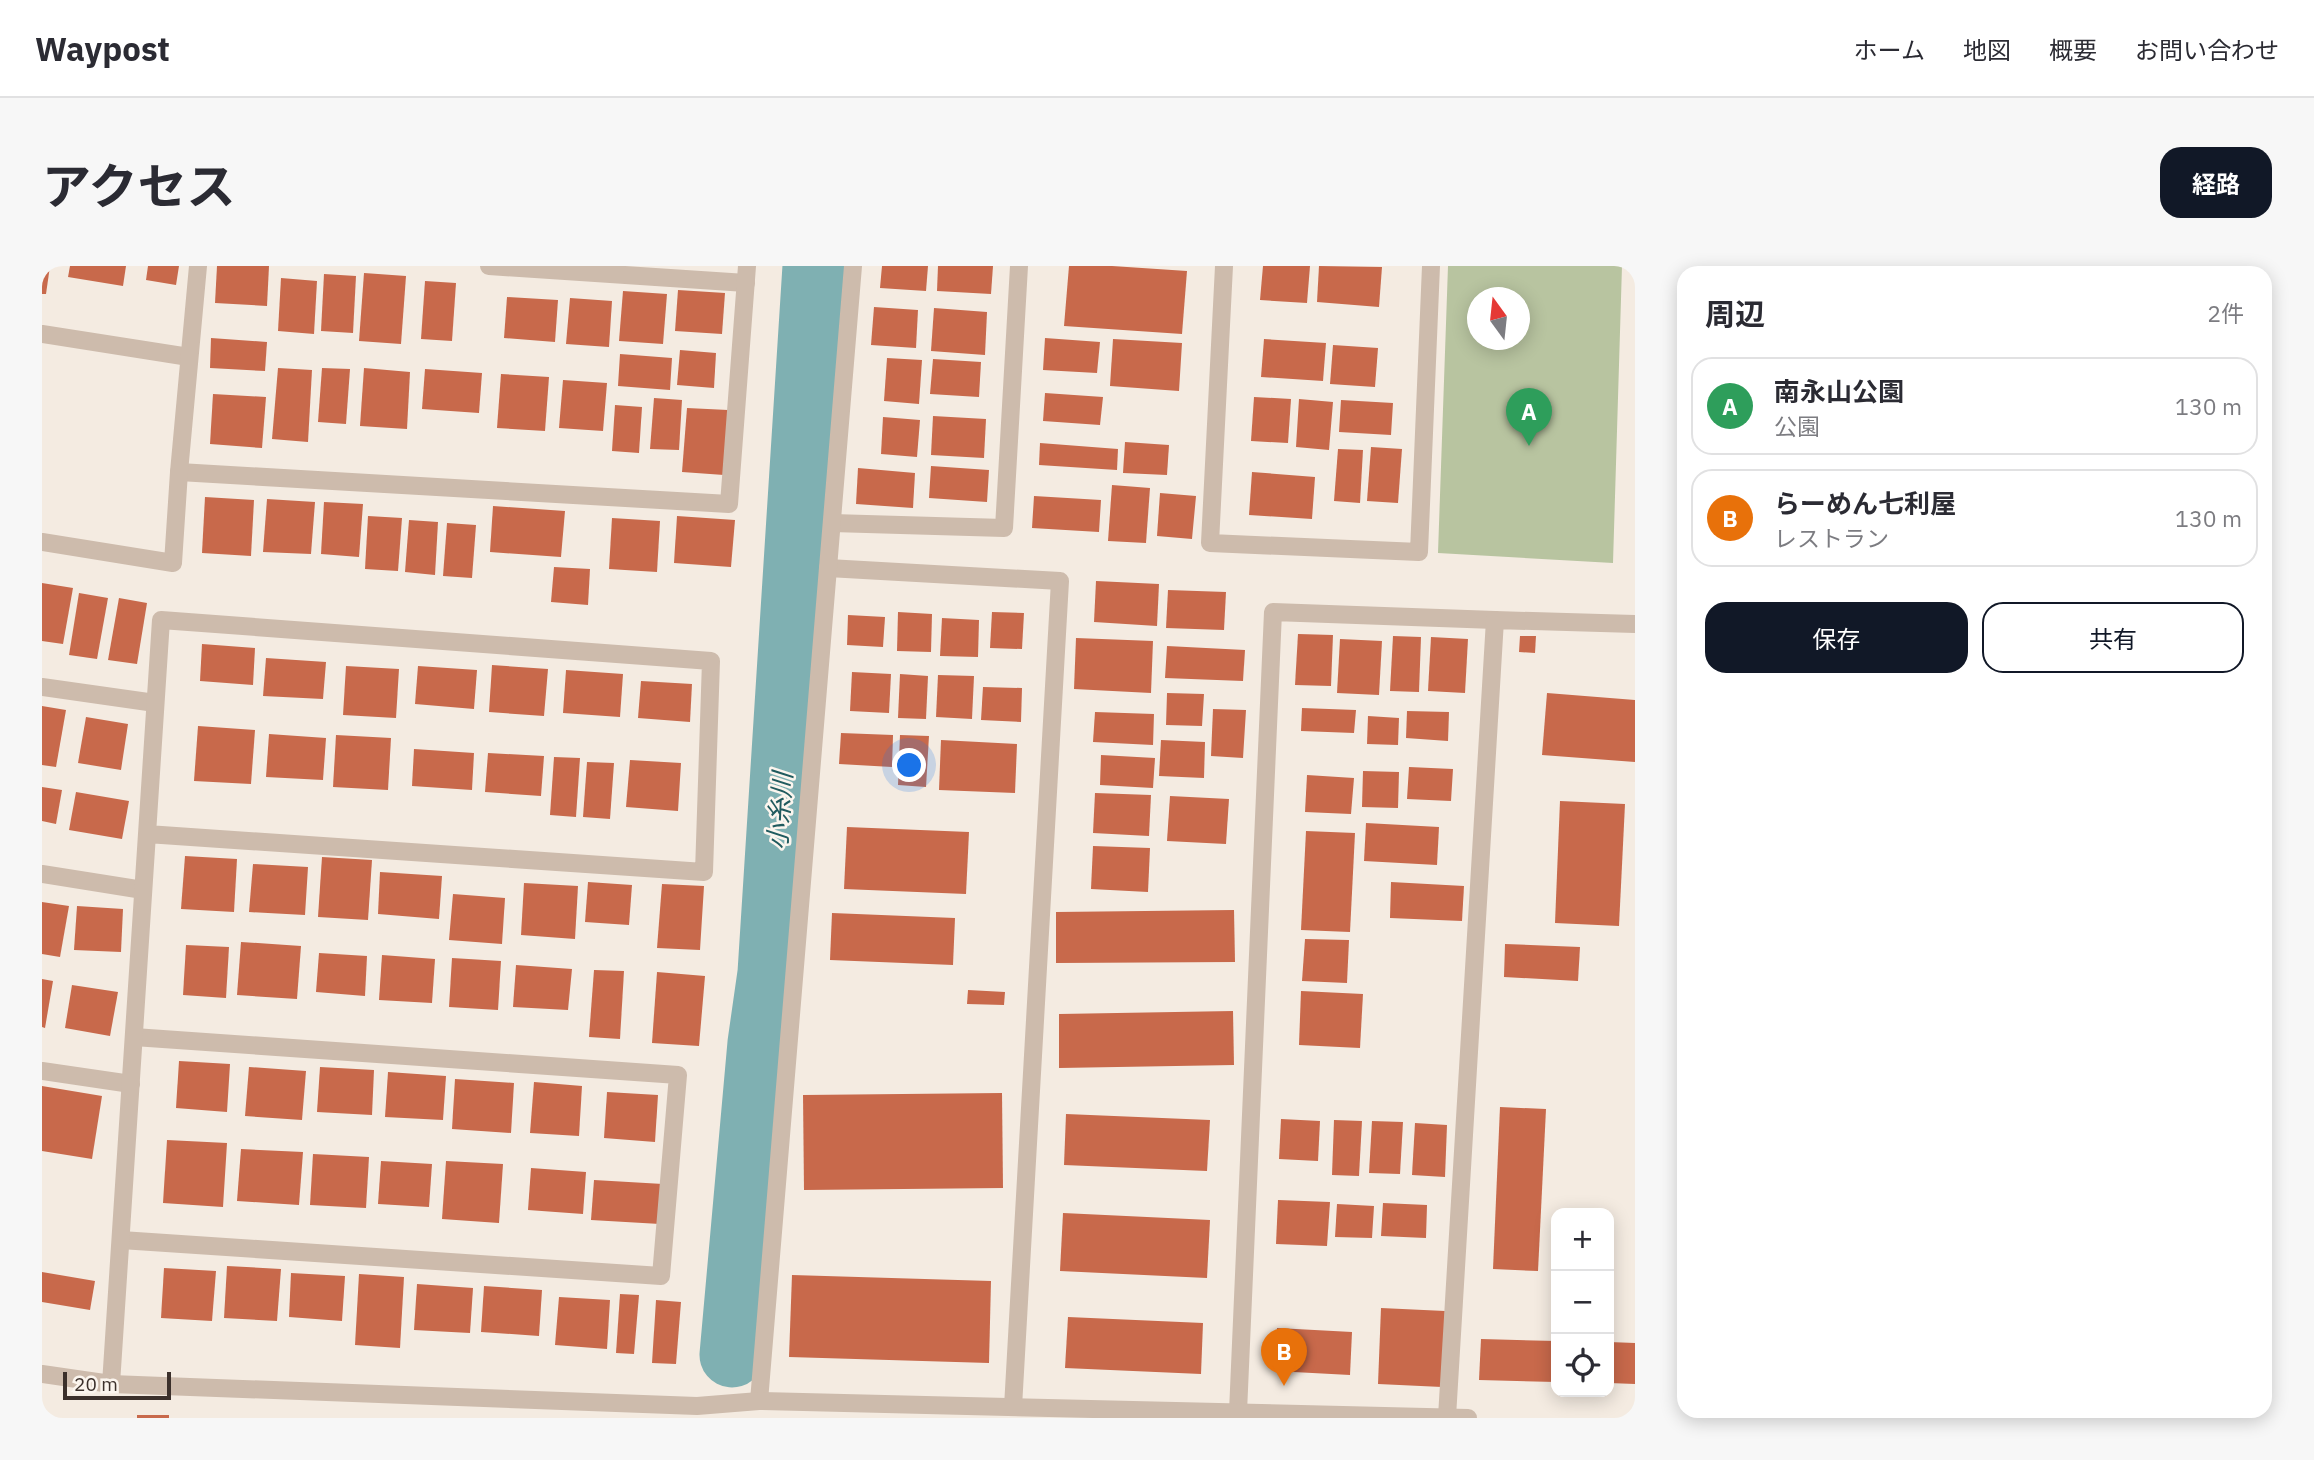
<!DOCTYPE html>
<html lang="ja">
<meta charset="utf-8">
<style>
body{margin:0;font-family:"IBM Plex Sans","Noto Sans JP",sans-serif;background:#f7f7f7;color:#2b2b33}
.controls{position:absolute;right:21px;bottom:21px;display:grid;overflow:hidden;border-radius:14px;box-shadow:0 4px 18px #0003}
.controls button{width:63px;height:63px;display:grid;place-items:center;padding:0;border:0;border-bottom:2px solid #e1e1e2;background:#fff;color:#2b2b33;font:35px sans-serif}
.compass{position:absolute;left:1425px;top:21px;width:63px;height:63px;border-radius:50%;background:#fff;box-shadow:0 4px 18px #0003;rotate:345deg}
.scale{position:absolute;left:21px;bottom:18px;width:108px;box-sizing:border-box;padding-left:7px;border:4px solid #3b302b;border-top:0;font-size:19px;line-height:24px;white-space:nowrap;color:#3b302b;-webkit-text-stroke:5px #fbf5ee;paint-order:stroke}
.you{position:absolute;left:868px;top:500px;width:24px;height:24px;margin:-18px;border:5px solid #fff;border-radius:50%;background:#1a73e8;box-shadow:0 0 0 10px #1a73e833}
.badge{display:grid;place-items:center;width:46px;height:46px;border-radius:50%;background:#111827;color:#fff;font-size:23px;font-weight:700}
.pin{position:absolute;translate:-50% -58px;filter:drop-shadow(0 2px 4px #0008)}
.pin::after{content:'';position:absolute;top:37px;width:24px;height:21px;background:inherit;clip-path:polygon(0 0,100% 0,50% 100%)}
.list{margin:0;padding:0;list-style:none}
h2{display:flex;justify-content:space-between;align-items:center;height:91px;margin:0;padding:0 28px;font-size:30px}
h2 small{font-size:23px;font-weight:400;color:#7c7c81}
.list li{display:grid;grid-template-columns:46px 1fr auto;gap:21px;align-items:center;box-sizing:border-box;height:98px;margin:0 14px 14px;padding:0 14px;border:2px solid #e1e1e2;border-radius:21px}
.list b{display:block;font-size:26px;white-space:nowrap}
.list p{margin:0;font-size:23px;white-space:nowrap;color:#7c7c81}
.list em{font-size:23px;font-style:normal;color:#7c7c81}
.actions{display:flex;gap:14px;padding:21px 28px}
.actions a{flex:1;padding:16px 0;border:2px solid #111827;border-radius:21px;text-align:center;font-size:24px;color:#111827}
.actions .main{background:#111827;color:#fff}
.icon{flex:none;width:38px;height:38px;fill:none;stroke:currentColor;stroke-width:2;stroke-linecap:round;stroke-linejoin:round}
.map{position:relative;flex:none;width:1593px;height:1152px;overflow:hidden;border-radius:21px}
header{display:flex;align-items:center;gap:42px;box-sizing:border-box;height:98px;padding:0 35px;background:#fff;border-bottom:2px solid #e1e1e2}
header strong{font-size:33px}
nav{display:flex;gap:38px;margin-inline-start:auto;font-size:24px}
.intro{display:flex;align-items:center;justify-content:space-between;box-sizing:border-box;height:168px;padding:0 42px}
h1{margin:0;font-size:49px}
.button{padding:18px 32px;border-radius:21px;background:#111827;color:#fff;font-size:24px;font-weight:700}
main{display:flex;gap:42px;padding:0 42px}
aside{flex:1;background:#fff;border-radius:21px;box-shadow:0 4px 18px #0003}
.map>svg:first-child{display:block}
.green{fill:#b8c4a0;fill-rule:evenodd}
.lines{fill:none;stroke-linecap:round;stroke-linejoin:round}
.river{stroke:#7fb0b2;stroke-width:65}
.building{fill:#c8694b}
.minor{stroke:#cdbbac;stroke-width:18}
.tertiary{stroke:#cdbbac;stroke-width:18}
.labels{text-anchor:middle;stroke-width:5;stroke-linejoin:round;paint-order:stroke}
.water-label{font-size:26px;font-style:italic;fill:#1f5a5e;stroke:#fbf5ee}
</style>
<header>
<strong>Waypost</strong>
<nav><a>ホーム</a><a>地図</a><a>概要</a><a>お問い合わせ</a></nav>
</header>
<div class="intro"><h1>アクセス</h1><a class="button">経路</a></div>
<main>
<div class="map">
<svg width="1593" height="1152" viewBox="0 0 1593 1152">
<rect width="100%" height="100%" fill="#f4ebe1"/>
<path class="green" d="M 1406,0 L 1580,0 L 1571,297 L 1396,287 ZM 1436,32 L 1478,32 L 1478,74 L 1436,74 Z"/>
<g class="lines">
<path class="river" d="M 690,1089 L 718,777 L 728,707 L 773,0"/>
</g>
<g class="building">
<path d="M 0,0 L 8,0 L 4,28 L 0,28 Z"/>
<path d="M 28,0 L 84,0 L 81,20 L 26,11 Z"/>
<path d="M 106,0 L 137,0 L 134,19 L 104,14 Z"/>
<path d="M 175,0 L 227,0 L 225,40 L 173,37 Z"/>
<path d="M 840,0 L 886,0 L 884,25 L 838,22 Z"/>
<path d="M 896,0 L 951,0 L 949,28 L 895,25 Z"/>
<path d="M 1027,0 L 1070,0 L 1145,5 L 1140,68 L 1022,60 Z"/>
<path d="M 1221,0 L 1268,0 L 1265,37 L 1218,34 Z"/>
<path d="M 1277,0 L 1340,1 L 1337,41 L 1275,36 Z"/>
<path d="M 322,7 L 364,10 L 359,78 L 317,75 Z"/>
<path d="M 282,8 L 314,10 L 311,67 L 279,65 Z"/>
<path d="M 239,12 L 275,15 L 272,68 L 236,65 Z"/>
<path d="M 383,15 L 414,17 L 410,75 L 379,73 Z"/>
<path d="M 636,24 L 683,27 L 680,68 L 633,65 Z"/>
<path d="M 581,25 L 625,28 L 621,78 L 577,75 Z"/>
<path d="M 465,31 L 516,34 L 513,76 L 462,72 Z"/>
<path d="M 528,32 L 570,35 L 567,81 L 524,78 Z"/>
<path d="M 832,41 L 876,44 L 874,82 L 829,79 Z"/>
<path d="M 892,42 L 945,46 L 943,89 L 889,85 Z"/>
<path d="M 169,72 L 225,76 L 223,105 L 168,102 Z"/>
<path d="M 1003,72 L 1058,76 L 1055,107 L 1001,104 Z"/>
<path d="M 1071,73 L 1140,77 L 1137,125 L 1068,120 Z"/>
<path d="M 1222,73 L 1284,77 L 1281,115 L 1219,111 Z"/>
<path d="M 1291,79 L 1336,82 L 1333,121 L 1288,118 Z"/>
<path d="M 638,84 L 674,87 L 672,122 L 635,119 Z"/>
<path d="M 578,88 L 630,92 L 628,124 L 576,120 Z"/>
<path d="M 845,92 L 880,94 L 877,138 L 842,135 Z"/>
<path d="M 891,93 L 939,96 L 937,131 L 888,128 Z"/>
<path d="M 236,102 L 270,104 L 266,176 L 230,173 Z"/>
<path d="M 280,102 L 308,103 L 304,158 L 276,156 Z"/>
<path d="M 322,102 L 368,106 L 365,163 L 318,160 Z"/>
<path d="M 383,103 L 440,107 L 437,147 L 380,143 Z"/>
<path d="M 459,108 L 507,111 L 503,165 L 455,162 Z"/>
<path d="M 521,114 L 565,117 L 561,165 L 517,162 Z"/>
<path d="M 1003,127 L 1061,131 L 1058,159 L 1001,155 Z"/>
<path d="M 171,128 L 224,131 L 220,182 L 168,178 Z"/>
<path d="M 1212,131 L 1249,133 L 1246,177 L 1209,175 Z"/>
<path d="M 612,132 L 640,134 L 637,184 L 608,183 Z"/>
<path d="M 1257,133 L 1291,136 L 1287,184 L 1254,181 Z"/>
<path d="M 1299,134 L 1351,137 L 1349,169 L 1297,166 Z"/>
<path d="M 573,139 L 600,141 L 597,187 L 570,185 Z"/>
<path d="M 645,142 L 686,144 L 682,209 L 640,206 Z"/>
<path d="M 891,150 L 944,153 L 942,192 L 889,189 Z"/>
<path d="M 841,151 L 878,154 L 875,191 L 839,188 Z"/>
<path d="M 1083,176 L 1127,179 L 1125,209 L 1081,207 Z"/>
<path d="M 998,177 L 1076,183 L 1075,204 L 997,199 Z"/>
<path d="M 1329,181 L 1360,183 L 1356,237 L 1325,235 Z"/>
<path d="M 1296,183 L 1321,184 L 1318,237 L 1292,235 Z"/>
<path d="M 889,200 L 947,204 L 945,236 L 887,232 Z"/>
<path d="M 816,202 L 873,207 L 871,242 L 814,238 Z"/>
<path d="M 1210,206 L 1273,211 L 1270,253 L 1207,249 Z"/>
<path d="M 1070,219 L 1108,222 L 1104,277 L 1066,275 Z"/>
<path d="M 1118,227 L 1154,230 L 1150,273 L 1115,270 Z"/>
<path d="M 992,230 L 1059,234 L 1057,266 L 990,262 Z"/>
<path d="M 163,231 L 212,234 L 209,290 L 160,287 Z"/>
<path d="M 225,233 L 273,236 L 269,288 L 221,286 Z"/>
<path d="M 282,236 L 321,238 L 317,291 L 279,288 Z"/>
<path d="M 451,240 L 523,245 L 519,291 L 448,286 Z"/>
<path d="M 326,250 L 360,252 L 356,305 L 323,303 Z"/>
<path d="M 635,250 L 693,254 L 689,301 L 632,297 Z"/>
<path d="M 570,252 L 618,255 L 615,306 L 567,303 Z"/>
<path d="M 367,254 L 396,256 L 393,309 L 363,306 Z"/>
<path d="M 405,257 L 434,259 L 430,312 L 401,310 Z"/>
<path d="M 512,301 L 548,303 L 546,339 L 509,336 Z"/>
<path d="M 1054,315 L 1117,318 L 1115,360 L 1052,356 Z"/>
<path d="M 0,317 L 31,322 L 21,378 L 0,375 Z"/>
<path d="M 1126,324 L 1184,326 L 1182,364 L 1124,362 Z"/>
<path d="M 37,327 L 66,332 L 55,393 L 27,389 Z"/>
<path d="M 77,332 L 105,337 L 95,398 L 66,394 Z"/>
<path d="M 856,346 L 890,348 L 889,386 L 855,385 Z"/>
<path d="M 950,346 L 982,347 L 980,383 L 948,382 Z"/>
<path d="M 806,349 L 843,351 L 841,381 L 805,379 Z"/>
<path d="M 900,352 L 937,354 L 936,391 L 898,390 Z"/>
<path d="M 1256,368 L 1291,369 L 1289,420 L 1253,419 Z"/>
<path d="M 1351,370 L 1379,371 L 1377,426 L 1348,425 Z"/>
<path d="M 1478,370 L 1494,370 L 1493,387 L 1477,386 Z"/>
<path d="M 1389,371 L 1426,373 L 1423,427 L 1386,425 Z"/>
<path d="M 1034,372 L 1111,375 L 1109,427 L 1032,423 Z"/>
<path d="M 1298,373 L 1340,375 L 1337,429 L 1295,427 Z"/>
<path d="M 160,378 L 213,382 L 211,419 L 158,415 Z"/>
<path d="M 1125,380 L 1203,384 L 1201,415 L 1123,412 Z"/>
<path d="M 224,392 L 284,396 L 281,433 L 221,430 Z"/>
<path d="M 450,399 L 506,403 L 502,450 L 447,446 Z"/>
<path d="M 304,400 L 357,403 L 354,452 L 301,449 Z"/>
<path d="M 376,400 L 435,404 L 432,443 L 373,438 Z"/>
<path d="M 524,404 L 581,408 L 578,451 L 521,447 Z"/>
<path d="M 810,406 L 849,408 L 847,447 L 808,445 Z"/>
<path d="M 858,408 L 886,410 L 884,453 L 856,452 Z"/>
<path d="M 896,409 L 932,410 L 930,453 L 894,451 Z"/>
<path d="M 599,415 L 650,418 L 648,456 L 596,452 Z"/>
<path d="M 941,421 L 980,422 L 979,456 L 939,454 Z"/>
<path d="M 1125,427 L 1162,428 L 1160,460 L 1124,459 Z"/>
<path d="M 1505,427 L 1593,434 L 1593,496 L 1500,489 Z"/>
<path d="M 0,440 L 24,444 L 14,501 L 0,499 Z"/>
<path d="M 1260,442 L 1314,444 L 1312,467 L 1259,465 Z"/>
<path d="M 1171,443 L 1204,444 L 1201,492 L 1169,490 Z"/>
<path d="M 1365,445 L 1407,446 L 1406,475 L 1364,472 Z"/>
<path d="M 1053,446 L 1112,448 L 1111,479 L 1051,476 Z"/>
<path d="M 1326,450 L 1357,452 L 1356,479 L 1325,478 Z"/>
<path d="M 44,451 L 86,458 L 79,504 L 36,497 Z"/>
<path d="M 156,460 L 213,464 L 209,518 L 152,515 Z"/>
<path d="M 799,467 L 851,469 L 850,501 L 797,498 Z"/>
<path d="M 227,468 L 284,472 L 281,514 L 224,511 Z"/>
<path d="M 294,469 L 349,472 L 346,524 L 291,521 Z"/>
<path d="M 858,469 L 887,470 L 884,521 L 856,519 Z"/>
<path d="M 899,474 L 975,478 L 973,527 L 897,524 Z"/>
<path d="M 1119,474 L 1163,476 L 1162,512 L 1117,510 Z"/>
<path d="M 372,483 L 432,487 L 430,524 L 370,520 Z"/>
<path d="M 446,487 L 502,490 L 499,530 L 443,526 Z"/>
<path d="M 1059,489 L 1113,492 L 1111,522 L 1058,519 Z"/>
<path d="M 512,491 L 538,492 L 534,551 L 508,549 Z"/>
<path d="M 588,494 L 639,497 L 636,545 L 584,541 Z"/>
<path d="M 545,496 L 572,497 L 568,553 L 541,551 Z"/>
<path d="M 1367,501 L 1411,503 L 1409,535 L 1365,533 Z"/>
<path d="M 1321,505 L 1357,506 L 1356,542 L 1320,541 Z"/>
<path d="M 1265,509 L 1312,512 L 1309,548 L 1263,546 Z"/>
<path d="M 0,521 L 20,524 L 14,558 L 0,555 Z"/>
<path d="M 34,526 L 87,535 L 80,573 L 27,564 Z"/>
<path d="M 1053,527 L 1109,529 L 1107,570 L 1051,567 Z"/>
<path d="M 1128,530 L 1187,533 L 1184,578 L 1125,575 Z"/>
<path d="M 1518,535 L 1583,538 L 1577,660 L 1513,657 Z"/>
<path d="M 1324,557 L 1397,561 L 1395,599 L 1322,595 Z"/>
<path d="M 805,561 L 927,566 L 924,628 L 802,623 Z"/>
<path d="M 1264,565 L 1313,567 L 1308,666 L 1259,664 Z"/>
<path d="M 1051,580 L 1108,582 L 1106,626 L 1049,623 Z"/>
<path d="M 143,590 L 195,593 L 192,646 L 139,643 Z"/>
<path d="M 280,591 L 330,594 L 326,654 L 276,651 Z"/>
<path d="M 211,598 L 266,601 L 263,649 L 207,646 Z"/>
<path d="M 338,606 L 400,610 L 397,653 L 336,648 Z"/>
<path d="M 546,616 L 590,619 L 587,659 L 543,656 Z"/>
<path d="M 1349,616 L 1422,620 L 1420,655 L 1348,652 Z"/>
<path d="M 482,617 L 536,620 L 533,673 L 479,669 Z"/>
<path d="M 620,618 L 662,620 L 658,684 L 615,682 Z"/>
<path d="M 411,628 L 463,632 L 460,678 L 407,674 Z"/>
<path d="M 0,636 L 27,640 L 18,691 L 0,688 Z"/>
<path d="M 35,640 L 81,643 L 79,686 L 32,684 Z"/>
<path d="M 1192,644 L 1193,696 L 1014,697 L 1014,646 Z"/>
<path d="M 790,647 L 913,652 L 911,699 L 788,694 Z"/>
<path d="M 1263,673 L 1307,674 L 1305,717 L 1260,715 Z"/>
<path d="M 199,676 L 259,680 L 255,733 L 195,729 Z"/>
<path d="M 1463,678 L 1538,681 L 1536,715 L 1462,711 Z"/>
<path d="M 144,679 L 187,681 L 184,732 L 141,729 Z"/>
<path d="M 277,687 L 325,690 L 323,730 L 274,726 Z"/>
<path d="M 340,689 L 393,693 L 390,737 L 337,734 Z"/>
<path d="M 410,692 L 459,695 L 456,744 L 407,741 Z"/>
<path d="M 474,699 L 530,703 L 526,744 L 471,741 Z"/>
<path d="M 552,704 L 582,705 L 578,773 L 547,771 Z"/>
<path d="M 615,706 L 663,710 L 657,780 L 610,777 Z"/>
<path d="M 0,713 L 11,715 L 3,762 L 0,761 Z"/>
<path d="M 30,719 L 76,726 L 68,770 L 23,762 Z"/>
<path d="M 926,724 L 963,726 L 962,739 L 925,738 Z"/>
<path d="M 1259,725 L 1321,728 L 1318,782 L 1257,779 Z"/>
<path d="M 1191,745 L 1192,799 L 1017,802 L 1017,748 Z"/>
<path d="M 137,795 L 188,798 L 185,846 L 134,842 Z"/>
<path d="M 207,801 L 264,805 L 260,854 L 203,850 Z"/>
<path d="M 278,801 L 332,804 L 330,849 L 275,846 Z"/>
<path d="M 346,806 L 404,810 L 401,854 L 343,851 Z"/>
<path d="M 413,813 L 472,817 L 469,867 L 410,863 Z"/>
<path d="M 492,816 L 540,820 L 537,870 L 488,867 Z"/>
<path d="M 0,820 L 60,830 L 50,893 L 0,885 Z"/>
<path d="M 565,826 L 616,829 L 613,876 L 562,872 Z"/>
<path d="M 960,827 L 961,922 L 762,924 L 761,829 Z"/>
<path d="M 1458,841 L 1504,843 L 1496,1005 L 1451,1003 Z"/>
<path d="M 1024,848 L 1168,854 L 1165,905 L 1022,899 Z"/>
<path d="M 1239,853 L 1278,855 L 1276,895 L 1237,893 Z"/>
<path d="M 1292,854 L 1320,855 L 1317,910 L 1290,909 Z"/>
<path d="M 1330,855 L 1361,856 L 1358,908 L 1327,907 Z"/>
<path d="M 1373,857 L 1405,859 L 1403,911 L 1370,909 Z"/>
<path d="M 125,874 L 185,877 L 181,941 L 121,937 Z"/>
<path d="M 199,883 L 261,886 L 257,939 L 195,935 Z"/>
<path d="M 271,888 L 327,891 L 324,942 L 268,939 Z"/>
<path d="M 339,895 L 390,898 L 387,941 L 336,938 Z"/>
<path d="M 404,895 L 461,898 L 457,957 L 400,953 Z"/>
<path d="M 489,902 L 544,906 L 541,948 L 486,944 Z"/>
<path d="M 552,914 L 621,918 L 618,958 L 549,954 Z"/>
<path d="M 1236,934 L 1288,936 L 1285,980 L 1234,978 Z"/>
<path d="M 1341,937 L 1385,939 L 1384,972 L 1339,970 Z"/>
<path d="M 1295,938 L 1332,940 L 1330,972 L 1293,971 Z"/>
<path d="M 1021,947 L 1168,954 L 1165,1012 L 1018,1005 Z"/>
<path d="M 185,1000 L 239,1003 L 235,1055 L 182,1052 Z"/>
<path d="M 122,1002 L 174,1005 L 170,1055 L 119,1052 Z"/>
<path d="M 0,1006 L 53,1015 L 48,1044 L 0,1036 Z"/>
<path d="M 249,1007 L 303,1010 L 300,1055 L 247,1051 Z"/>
<path d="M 317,1008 L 362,1011 L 358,1082 L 313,1079 Z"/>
<path d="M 750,1009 L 949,1015 L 947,1097 L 747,1091 Z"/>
<path d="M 375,1018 L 431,1022 L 428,1067 L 372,1064 Z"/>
<path d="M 442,1020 L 500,1024 L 497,1070 L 439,1066 Z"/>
<path d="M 578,1028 L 597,1029 L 592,1088 L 574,1087 Z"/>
<path d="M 517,1031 L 568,1034 L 565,1083 L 513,1079 Z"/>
<path d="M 614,1034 L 639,1036 L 634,1098 L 610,1097 Z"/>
<path d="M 1339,1042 L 1403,1045 L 1400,1121 L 1336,1118 Z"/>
<path d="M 1026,1051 L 1161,1057 L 1159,1108 L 1023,1102 Z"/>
<path d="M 1235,1062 L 1310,1066 L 1308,1109 L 1233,1105 Z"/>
<path d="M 1439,1073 L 1514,1075 L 1514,1116 L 1437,1114 Z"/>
<path d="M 1567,1076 L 1593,1077 L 1593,1118 L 1567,1117 Z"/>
<rect x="95" y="1149" width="32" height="3"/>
</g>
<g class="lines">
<g class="minor">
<path d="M 447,0 L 704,17"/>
<path d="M 1182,0 L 1168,277 L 1377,286 L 1389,0"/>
<path d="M 0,68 L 147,91"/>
<path d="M 137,206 L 687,238 L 705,0"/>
<path d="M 790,257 L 962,262 L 977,0"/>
<path d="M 0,276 L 131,297 L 137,206 L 156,0"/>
<path d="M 786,302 L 1018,315 L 971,1141"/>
<path d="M 0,421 L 113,437"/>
<path d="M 0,608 L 101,624"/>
<path d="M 0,805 L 89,818"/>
<path d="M 79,974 L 619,1010 L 636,809 L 92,771"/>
<path d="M 69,1118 L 119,354 L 669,395 L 662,606 L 105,568"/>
<path d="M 717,1135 L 811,0"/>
<path d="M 1196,1146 L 1231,346 L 1453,354"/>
<path d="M 1405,1151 L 1453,354 L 1593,358"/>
</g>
<path class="tertiary" d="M 0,1108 L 69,1118 L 655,1140 L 717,1135 L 1426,1152"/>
</g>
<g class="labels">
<g class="water-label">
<text transform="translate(738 545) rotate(-86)" y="9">小糸川</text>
</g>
</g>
</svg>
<div class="controls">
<button>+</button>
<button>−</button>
<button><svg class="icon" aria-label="locate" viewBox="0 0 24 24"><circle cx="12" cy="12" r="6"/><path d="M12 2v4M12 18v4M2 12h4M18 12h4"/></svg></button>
</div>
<svg class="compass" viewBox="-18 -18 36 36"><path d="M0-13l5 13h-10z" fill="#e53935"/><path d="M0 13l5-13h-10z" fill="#7c7c81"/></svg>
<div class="scale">20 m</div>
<div class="you"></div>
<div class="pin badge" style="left:1487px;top:180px;background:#2e9e5b">A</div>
<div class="pin badge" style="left:1242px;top:1120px;background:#e8710a">B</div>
</div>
<aside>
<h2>周辺<small>2件</small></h2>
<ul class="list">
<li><span class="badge" style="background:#2e9e5b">A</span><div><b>南永山公園</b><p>公園</p></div><em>130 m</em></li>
<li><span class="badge" style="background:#e8710a">B</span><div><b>らーめん七利屋</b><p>レストラン</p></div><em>130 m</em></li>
</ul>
<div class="actions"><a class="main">保存</a><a>共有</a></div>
</aside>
</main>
